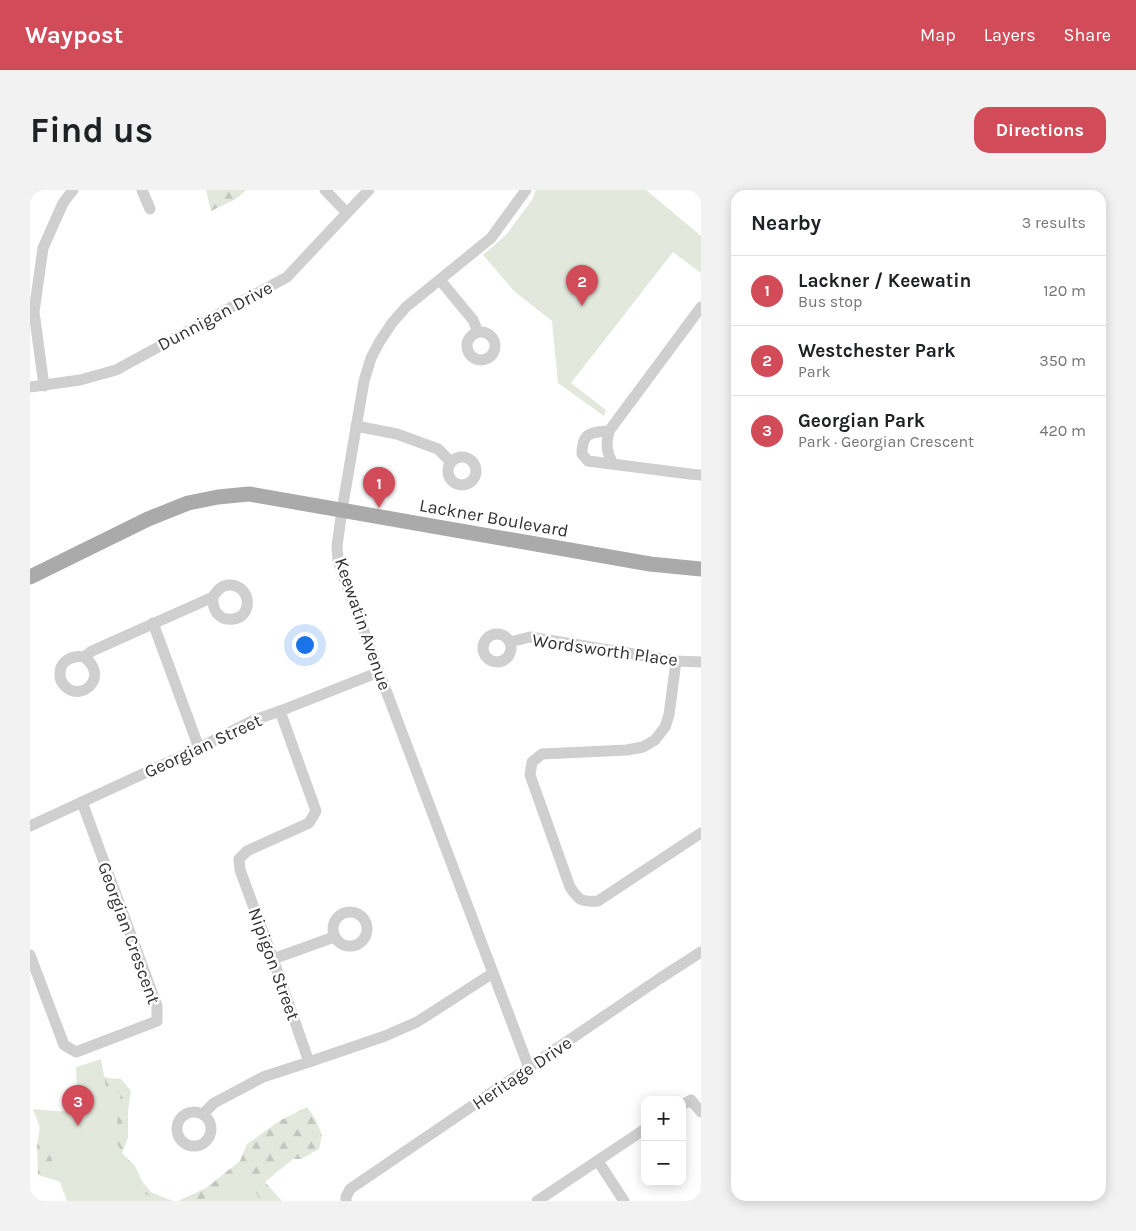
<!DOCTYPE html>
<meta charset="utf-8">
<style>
body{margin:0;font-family:Karla,sans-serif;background:#f2f2f2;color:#202124}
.controls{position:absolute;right:15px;bottom:15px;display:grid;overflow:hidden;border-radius:10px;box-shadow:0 2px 12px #0003}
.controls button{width:45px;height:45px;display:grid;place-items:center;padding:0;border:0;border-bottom:1px solid #e0e0e0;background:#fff;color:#202124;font:25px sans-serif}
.you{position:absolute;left:274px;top:454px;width:18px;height:18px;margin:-12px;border:4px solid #fff;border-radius:50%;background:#1a73e8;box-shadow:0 0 0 8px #1a73e833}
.badge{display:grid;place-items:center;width:32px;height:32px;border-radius:50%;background:#d14b58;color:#fff;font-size:16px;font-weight:700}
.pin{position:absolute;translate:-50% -41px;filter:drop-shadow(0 1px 2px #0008)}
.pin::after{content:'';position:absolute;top:26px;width:18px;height:15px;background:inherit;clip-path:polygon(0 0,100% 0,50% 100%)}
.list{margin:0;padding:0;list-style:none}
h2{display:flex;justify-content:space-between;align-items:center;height:65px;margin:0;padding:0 20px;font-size:21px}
h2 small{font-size:16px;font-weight:400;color:#757577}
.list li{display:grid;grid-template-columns:32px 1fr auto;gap:15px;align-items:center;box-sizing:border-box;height:70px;padding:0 20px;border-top:1px solid #e0e0e0}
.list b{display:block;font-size:19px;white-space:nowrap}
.list p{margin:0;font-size:16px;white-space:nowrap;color:#757577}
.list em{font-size:16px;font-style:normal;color:#757577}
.map{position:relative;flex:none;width:671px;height:1011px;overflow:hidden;border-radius:15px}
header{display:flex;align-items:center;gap:30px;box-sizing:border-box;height:70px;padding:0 25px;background:#d14b58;color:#fff}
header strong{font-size:24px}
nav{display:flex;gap:28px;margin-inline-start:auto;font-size:18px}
.intro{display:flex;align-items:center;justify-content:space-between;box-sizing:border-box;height:120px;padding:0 30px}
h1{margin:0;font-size:35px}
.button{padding:12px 22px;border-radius:15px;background:#d14b58;color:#fff;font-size:18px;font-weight:700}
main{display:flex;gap:30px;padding:0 30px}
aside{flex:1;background:#fff;border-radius:15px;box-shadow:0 2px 12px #0003}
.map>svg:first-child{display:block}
.forest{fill:url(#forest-firs)}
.green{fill:#e2e8dc}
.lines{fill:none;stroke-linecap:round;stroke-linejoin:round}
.minor{stroke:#cfcfcf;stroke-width:11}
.major{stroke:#aaa;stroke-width:15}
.labels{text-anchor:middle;stroke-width:5;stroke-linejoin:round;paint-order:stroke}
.street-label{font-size:18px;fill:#323232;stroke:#fff}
</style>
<header>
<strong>Waypost</strong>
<nav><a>Map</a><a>Layers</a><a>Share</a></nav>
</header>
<div class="intro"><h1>Find us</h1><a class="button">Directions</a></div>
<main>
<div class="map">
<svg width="671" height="1011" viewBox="0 0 671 1011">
<defs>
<pattern id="forest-firs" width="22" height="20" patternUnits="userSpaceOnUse" patternTransform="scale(1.25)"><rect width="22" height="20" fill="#e2e8dc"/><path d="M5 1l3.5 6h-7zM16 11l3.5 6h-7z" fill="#c2c7bd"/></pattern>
</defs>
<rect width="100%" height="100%" fill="#fff"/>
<g class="forest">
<path d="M 176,0 L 216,0 L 206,9 L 181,21 Z"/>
<path d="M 64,879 L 77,888 L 91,889 L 101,901 L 98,921 L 98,948 L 92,963 L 105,976 L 112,991 L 122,1003 L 143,1011 L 43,1011 L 34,993 L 8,985 L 7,956 L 12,923 L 49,920 Z"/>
<path d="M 277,917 L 286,930 L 292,945 L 289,959 L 271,969 L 263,969 L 235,992 L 252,1011 L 148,1011 L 176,998 L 210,971 L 217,954 L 251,930 Z"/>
</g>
<g class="green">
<path d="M 506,0 L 616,0 L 671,46 L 671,83 L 643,62 L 541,193 L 576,220 L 574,226 L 528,193 L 522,131 L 485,102 L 453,65 L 476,45 L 502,10 Z"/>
<path d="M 71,869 L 78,908 L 91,902 L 85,948 L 108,999 L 127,1011 L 37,1011 L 3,919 L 48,923 L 46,877 Z"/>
<path d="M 213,981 L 231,1011 L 171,1011 L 201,995 Z"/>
</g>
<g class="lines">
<g class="minor">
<path d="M 112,0 L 120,19"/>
<path d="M 295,0 L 317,23"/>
<path d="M 496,0 L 461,48 L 376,117 L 362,133 L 350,151 L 341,168 L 334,191 L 312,320 L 307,356 L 308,371 L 349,482 L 499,878"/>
<path d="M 410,90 L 443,130 L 448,142"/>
<path d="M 671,117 L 579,241 C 560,242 552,243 552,264 L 558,271 L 660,284 L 671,285"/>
<circle cx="451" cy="156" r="14"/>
<path d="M 14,196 L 4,122 L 13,58 L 33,13 L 43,0"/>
<path d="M 0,197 L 50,190 L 86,180 L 257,87 L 317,23 L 339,0"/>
<path d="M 326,236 L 367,244 L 408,259 L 421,272"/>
<path d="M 579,241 C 576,255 576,261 583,274"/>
<circle cx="432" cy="281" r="14"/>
<path d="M 123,433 L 169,558"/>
<circle cx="467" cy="458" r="14"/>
<path d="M 480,452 L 500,447 L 646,471 L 671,472"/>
<path d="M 54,467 C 81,487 50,514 34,495 C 31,492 30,489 30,485 C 29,471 42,465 54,467 L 62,461 L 183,407 C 187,400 192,394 201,395 C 222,397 223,427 203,429 C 189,431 182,420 183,407"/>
<path d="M 646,471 L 639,525 L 635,537 L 625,550 L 613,557 L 597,560 L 512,564 L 502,572 L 500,585 L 540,697 C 549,711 552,712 568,711 L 671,643"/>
<path d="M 250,521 L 286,621 L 279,633 L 217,661 L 209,669 L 210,680 L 243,769 L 279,872 L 355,846 L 387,832 L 463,783"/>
<path d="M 0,636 L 169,558 L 224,530 L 250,521 L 349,482"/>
<circle cx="320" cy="739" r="17"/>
<path d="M 0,765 L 34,855 L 46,862 L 127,831 L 127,816 L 52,612"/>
<path d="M 243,769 L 304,747"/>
<path d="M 652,915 L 661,910 L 671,922"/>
<circle cx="164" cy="939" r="17"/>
<path d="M 173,924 L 184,913 L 233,887 L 279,872"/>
<path d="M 568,971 L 594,1011"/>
<path d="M 316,1011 L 316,1007 L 320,999 L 629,789 L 671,762"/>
<path d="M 507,1011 L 615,939"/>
</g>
<path class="major" d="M 0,387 L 118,329 L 158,313 L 188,307 L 219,304 L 620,374 L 671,379"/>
</g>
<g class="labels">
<g class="street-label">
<text transform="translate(185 126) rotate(-28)" y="6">Dunnigan Drive</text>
<text transform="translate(464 328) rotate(10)" y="6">Lackner Boulevard</text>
<text transform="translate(333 434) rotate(71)" y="6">Keewatin Avenue</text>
<text transform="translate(575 460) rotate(8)" y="6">Wordsworth Place</text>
<text transform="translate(173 556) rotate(-25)" y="6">Georgian Street</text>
<text transform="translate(99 743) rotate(70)" y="6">Georgian Crescent</text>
<text transform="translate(244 774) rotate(70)" y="6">Nipigon Street</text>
<text transform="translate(492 883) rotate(-34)" y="6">Heritage Drive</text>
</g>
</g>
</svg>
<div class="controls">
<button>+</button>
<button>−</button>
</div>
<div class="you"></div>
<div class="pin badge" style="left:349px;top:318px">1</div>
<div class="pin badge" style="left:552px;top:116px">2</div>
<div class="pin badge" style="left:48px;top:936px">3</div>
</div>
<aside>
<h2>Nearby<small>3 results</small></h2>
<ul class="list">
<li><span class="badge">1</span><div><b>Lackner / Keewatin</b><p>Bus stop</p></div><em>120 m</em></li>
<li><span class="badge">2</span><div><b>Westchester Park</b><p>Park</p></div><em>350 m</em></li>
<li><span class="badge">3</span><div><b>Georgian Park</b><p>Park · Georgian Crescent</p></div><em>420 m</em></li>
</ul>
</aside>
</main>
